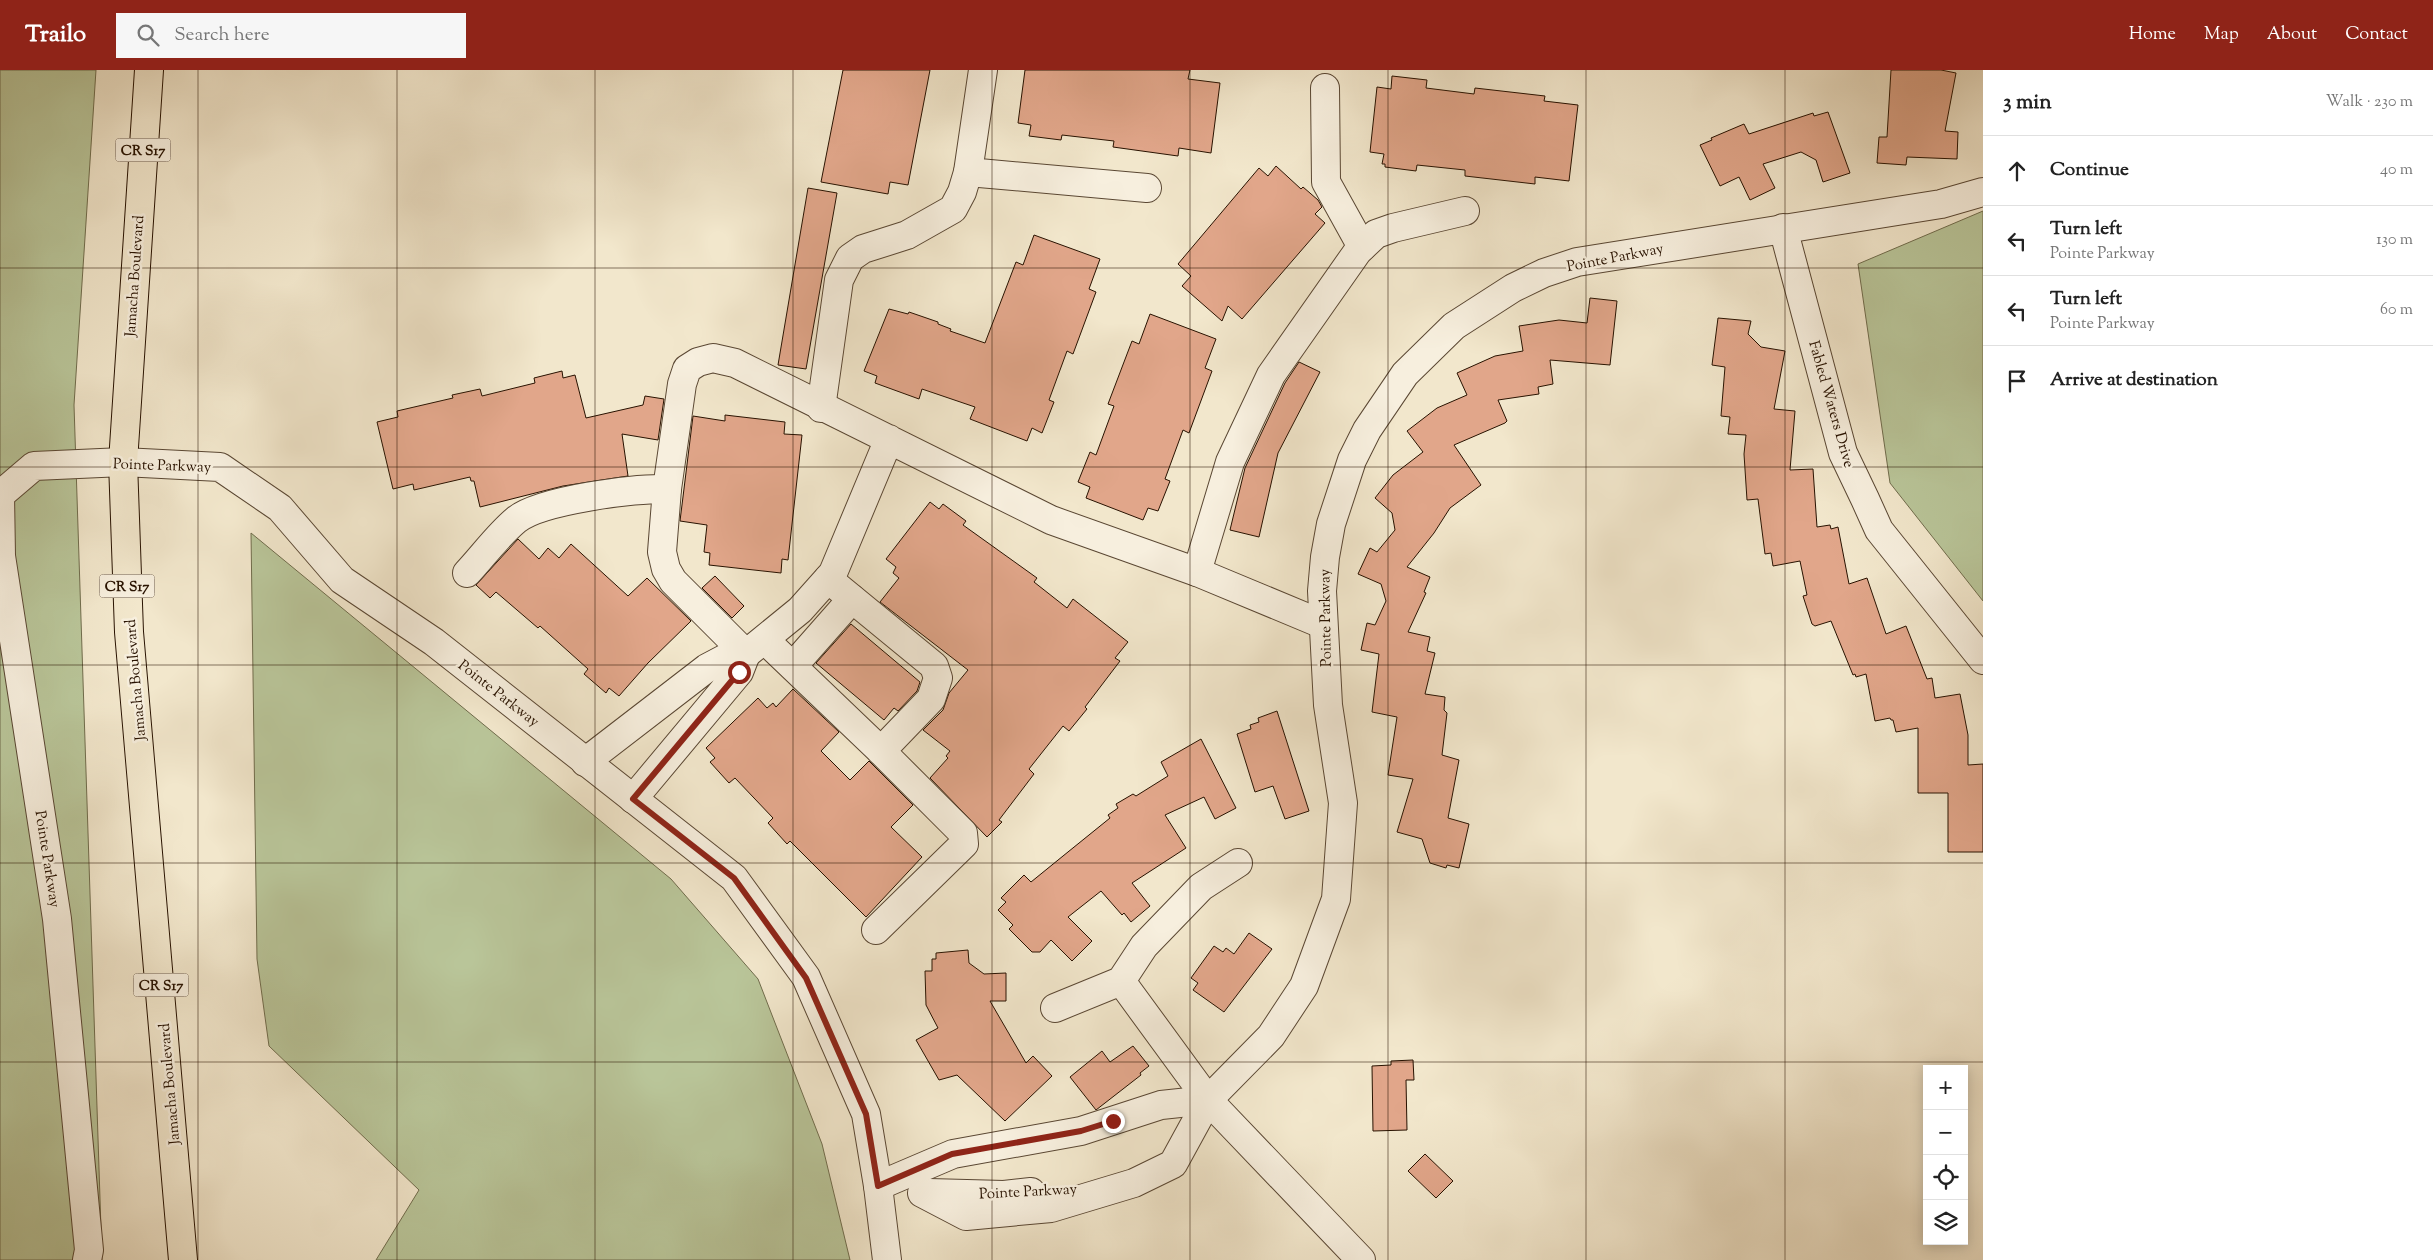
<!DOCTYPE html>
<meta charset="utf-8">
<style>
body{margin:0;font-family:"Sorts Mill Goudy",serif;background:#f6f6f6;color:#222}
.controls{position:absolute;right:15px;bottom:15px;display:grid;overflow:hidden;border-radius:0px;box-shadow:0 2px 12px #0003}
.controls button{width:45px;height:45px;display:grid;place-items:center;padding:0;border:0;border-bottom:1px solid #e0e0e0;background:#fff;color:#222;font:25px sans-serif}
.stop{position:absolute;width:15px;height:15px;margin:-11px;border:4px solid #8f2418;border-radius:50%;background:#fff}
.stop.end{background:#8f2418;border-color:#fff;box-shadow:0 1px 5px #0008}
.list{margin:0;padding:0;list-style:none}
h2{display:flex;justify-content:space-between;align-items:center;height:65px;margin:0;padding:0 20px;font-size:21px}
h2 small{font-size:16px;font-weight:400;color:#767676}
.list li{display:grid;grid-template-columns:32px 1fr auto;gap:15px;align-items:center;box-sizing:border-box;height:70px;padding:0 20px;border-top:1px solid #e0e0e0}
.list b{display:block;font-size:19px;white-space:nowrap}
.list p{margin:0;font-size:16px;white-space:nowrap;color:#767676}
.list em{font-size:16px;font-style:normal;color:#767676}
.icon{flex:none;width:28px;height:28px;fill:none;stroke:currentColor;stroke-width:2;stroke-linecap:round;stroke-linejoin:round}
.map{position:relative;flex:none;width:1983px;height:1190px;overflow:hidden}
header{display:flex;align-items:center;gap:30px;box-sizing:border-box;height:70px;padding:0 25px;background:#8f2418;color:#fff}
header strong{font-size:24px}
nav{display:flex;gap:28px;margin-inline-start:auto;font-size:18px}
.search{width:350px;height:45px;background:#f6f6f6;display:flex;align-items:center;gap:12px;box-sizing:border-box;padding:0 18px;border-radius:0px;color:#767676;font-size:19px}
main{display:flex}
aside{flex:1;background:#fff}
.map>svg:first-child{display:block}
.green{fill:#b9c599;stroke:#706c4c}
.building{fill:#e1a68a;stroke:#281200}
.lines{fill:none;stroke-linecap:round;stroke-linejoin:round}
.minor-casing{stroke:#5a4733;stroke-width:30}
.major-casing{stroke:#281200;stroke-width:30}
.minor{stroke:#f7efde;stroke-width:28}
.major{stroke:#f2e7cc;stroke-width:28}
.route{stroke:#8f2418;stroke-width:6}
.grid{fill:none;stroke:#281200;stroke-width:1;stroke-opacity:0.55}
.labels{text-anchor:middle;stroke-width:5;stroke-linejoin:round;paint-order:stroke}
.shield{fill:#f7efde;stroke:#665443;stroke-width:1}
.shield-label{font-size:14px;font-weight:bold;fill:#281200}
.street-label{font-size:15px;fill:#281200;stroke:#f7efde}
</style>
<header>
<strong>Trailo</strong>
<div class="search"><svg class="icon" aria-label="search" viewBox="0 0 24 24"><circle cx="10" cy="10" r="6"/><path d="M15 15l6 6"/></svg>Search here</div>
<nav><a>Home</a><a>Map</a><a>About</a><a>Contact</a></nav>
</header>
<main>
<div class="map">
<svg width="1983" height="1190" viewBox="0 0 1983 1190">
<rect width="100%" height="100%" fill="#f2e7cc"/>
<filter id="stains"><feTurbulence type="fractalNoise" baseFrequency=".004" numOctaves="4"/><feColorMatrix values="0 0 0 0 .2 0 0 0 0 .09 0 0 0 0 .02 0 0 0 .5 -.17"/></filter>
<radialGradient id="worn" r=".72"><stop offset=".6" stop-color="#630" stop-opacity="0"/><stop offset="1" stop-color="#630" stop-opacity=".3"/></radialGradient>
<g class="green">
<path d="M 0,0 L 96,0 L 74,335 L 102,1190 L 0,1190 Z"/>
<path d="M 1983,141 L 1983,531 L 1890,413 L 1858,194 Z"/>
<path d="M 251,463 L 671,809 L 758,909 L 822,1074 L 850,1190 L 376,1190 L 419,1120 L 269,976 L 257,889 Z"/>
</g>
<g class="building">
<path d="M 843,0 L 930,0 L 908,115 L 890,112 L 888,124 L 821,112 Z"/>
<path d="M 1025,0 L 1190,0 L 1188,9 L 1220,13 L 1211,83 L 1179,78 L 1178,86 L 1113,77 L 1114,71 L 1062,65 L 1061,70 L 1029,66 L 1031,55 L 1018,53 Z"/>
<path d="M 1891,0 L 1941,0 L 1956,3 L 1945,61 L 1958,62 L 1957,89 L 1907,87 L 1906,95 L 1877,93 L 1879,67 L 1887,67 Z"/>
<path d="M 1392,6 L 1427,10 L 1426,18 L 1474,24 L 1475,18 L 1545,26 L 1544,31 L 1578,35 L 1569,111 L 1535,107 L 1535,114 L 1465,106 L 1465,100 L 1417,95 L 1416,101 L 1385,97 L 1385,94 L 1382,94 L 1384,84 L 1370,82 L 1377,17 L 1391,19 Z"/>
<path d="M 1828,42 L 1850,103 L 1823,112 L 1816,90 L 1801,82 L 1763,94 L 1775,118 L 1750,130 L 1739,107 L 1720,116 L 1700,75 L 1712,70 L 1711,68 L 1744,54 L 1749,64 L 1813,43 L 1814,46 Z"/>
<path d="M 1276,96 L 1301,119 L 1303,117 L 1318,130 L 1322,137 L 1315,144 L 1325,153 L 1242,249 L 1228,236 L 1222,251 L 1182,216 L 1191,206 L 1178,194 L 1259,98 L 1268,106 Z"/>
<path d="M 808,118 L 837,123 L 806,299 L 778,295 Z"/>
<path d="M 1034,165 L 1100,189 L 1089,219 L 1096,222 L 1073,284 L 1067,281 L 1049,330 L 1054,332 L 1042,363 L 1032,358 L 1027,371 L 970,349 L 975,337 L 922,319 L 919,329 L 875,313 L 877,306 L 864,301 L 889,239 L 908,244 L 909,242 L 938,252 L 938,254 L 951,259 L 950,261 L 985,273 L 1016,192 L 1023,195 Z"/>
<path d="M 1590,228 L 1617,231 L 1610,295 L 1550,290 L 1553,314 L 1538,317 L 1539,324 L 1498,330 L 1507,351 L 1505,353 L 1454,375 L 1481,415 L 1450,438 L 1434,463 L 1407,497 L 1430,507 L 1424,522 L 1426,523 L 1408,562 L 1430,567 L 1427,581 L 1435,583 L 1425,624 L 1445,627 L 1444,640 L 1447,643 L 1442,685 L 1459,690 L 1448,748 L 1469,754 L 1459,798 L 1447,795 L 1446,798 L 1430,793 L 1422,769 L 1397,762 L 1413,709 L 1388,705 L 1397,647 L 1372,642 L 1379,584 L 1361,580 L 1367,553 L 1375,555 L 1386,531 L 1381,514 L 1358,504 L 1370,478 L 1377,482 L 1395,460 L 1392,443 L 1375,428 L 1393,405 L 1423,382 L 1407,361 L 1437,338 L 1467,325 L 1457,303 L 1495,286 L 1523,281 L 1519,256 L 1559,250 L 1587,253 Z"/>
<path d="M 1150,244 L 1216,269 L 1205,298 L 1212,301 L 1189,363 L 1183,360 L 1165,409 L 1170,411 L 1158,441 L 1148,438 L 1143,450 L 1086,428 L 1090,417 L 1078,412 L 1090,382 L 1096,385 L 1114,336 L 1108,334 L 1132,271 L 1139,274 Z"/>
<path d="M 1718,248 L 1751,251 L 1748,264 L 1761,277 L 1785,281 L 1774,339 L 1795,341 L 1790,400 L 1813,399 L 1817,457 L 1830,455 L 1831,459 L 1838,457 L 1849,514 L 1867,508 L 1886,564 L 1906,556 L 1927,609 L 1932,608 L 1935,628 L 1960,624 L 1968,665 L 1968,695 L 1983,694 L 1983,782 L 1948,782 L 1948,723 L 1918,723 L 1918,658 L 1896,662 L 1893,650 L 1891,650 L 1890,648 L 1875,651 L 1866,604 L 1856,607 L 1855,604 L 1853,605 L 1831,551 L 1815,556 L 1812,554 L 1803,526 L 1807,525 L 1800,491 L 1773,496 L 1771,483 L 1765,484 L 1758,429 L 1747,430 L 1744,384 L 1746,365 L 1728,364 L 1730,347 L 1721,346 L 1725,297 L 1712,295 Z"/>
<path d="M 1299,292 L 1320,302 L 1278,383 L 1259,467 L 1230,460 L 1245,398 L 1285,313 Z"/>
<path d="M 562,301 L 563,308 L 575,305 L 586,348 L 643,335 L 645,326 L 664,329 L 658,370 L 622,364 L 628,406 L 563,416 L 480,437 L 474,411 L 471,411 L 470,407 L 414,420 L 413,414 L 393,419 L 377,352 L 398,347 L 397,341 L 453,328 L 452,325 L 480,319 L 482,326 L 535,313 L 534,308 Z"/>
<path d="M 725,345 L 785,352 L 784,364 L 802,365 L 788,490 L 782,489 L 781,503 L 709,495 L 710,483 L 704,482 L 707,455 L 680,451 L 693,346 L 725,351 Z"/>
<path d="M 930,432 L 939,439 L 943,434 L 966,451 L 963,455 L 1037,508 L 1034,512 L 1067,538 L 1073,529 L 1128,572 L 1115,588 L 1120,591 L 1085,637 L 1087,639 L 1069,661 L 1063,656 L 1029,699 L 1034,704 L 999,750 L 1002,752 L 987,767 L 930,708 L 948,688 L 946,686 L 950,681 L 923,660 L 943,640 L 949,623 L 968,600 L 880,532 L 899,508 L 893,503 L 896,497 L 886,489 Z"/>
<path d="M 518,469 L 539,489 L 548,478 L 559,488 L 571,474 L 628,526 L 647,508 L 691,551 L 648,593 L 619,626 L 609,618 L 606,623 L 584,604 L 588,599 L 540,556 L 538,558 L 496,522 L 490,528 L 476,515 Z"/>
<path d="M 715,506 L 744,536 L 732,548 L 702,518 Z"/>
<path d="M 851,554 L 920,612 L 917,621 L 898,641 L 894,638 L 884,650 L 816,593 Z"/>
<path d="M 793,619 L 839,662 L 821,681 L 850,710 L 869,691 L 913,735 L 891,757 L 922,787 L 866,847 L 790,771 L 787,774 L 768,753 L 773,748 L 735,708 L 729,713 L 710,692 L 715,688 L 706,678 L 758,628 L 767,638 L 773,633 L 776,637 Z"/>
<path d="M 1277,641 L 1309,741 L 1285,749 L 1273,716 L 1255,722 L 1237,664 L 1251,659 L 1250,655 L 1259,652 L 1258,648 Z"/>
<path d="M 1201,669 L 1236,738 L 1215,749 L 1204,727 L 1165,745 L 1186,778 L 1132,813 L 1150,836 L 1131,852 L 1124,843 L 1122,845 L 1101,821 L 1068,847 L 1092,871 L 1072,891 L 1051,870 L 1040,882 L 1032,882 L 1009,859 L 1013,855 L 998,840 L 1006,832 L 1001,828 L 1024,805 L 1031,812 L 1063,786 L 1110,748 L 1108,745 L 1118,738 L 1116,734 L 1133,724 L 1136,726 L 1168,706 L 1161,692 Z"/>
<path d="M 1249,863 L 1272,879 L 1224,942 L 1193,920 L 1198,913 L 1191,908 L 1214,876 L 1223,882 L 1226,878 L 1234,884 Z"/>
<path d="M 968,880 L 969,893 L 984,904 L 1006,903 L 1006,931 L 990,931 L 1026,993 L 1033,986 L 1052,1006 L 1005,1051 L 957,1005 L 939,1010 L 916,970 L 938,958 L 926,935 L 925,901 L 932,901 L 932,889 L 936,889 L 936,883 Z"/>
<path d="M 1133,976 L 1149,996 L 1140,1003 L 1141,1005 L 1096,1040 L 1070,1007 L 1102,981 L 1110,992 Z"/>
<path d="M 1413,990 L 1414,1010 L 1406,1010 L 1407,1060 L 1373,1061 L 1372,996 L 1391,995 L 1391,991 Z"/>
<path d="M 1425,1084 L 1453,1111 L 1436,1128 L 1408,1101 Z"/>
</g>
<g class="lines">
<defs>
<g id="minor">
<path d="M 983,0 L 968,102 L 1147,118"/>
<path d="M 1325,18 L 1326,112 L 1362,177"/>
<path d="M 1783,158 L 1843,383 L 1865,429 L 1879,460 L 1983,590"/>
<path d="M 821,338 L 839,210 L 850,188 L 863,179 L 907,165 L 953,139 L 962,122 L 968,102"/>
<path d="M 889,369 L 833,503 L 800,540 L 746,584 L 673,511 L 666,499 L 662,482 L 667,419 L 682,314 L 687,299 L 698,292 L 713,288 L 735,293 L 1051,450 L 1197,502"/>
<path d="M 467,503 C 483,486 498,465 516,450 C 540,430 636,418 667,419"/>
<path d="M 828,509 L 934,596 L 938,608 L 931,629 L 881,681 L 963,763 L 964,774 L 876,860"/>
<path d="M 1322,554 L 1197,502 L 1230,392 L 1271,305 L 1358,181 L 1376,164 L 1393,158 L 1465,141"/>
<path d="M 765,570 L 881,681"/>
<path d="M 793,596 L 852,529"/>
<path d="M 585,692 L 707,598 L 726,588 L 746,584 L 739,602 L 633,729"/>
<path d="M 1121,911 L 1208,1030 L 1361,1190"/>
<path d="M 1055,938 L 1121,911 L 1144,876 L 1201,817 L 1238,793"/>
<path d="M 878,1116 L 953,1084 L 1081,1061 L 1161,1035 L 1208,1030"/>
<path d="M 922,1123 L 966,1146 L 1051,1138 L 1134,1113 L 1173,1094 L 1208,1030 L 1271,966 L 1304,916 L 1336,829 L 1343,733 L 1328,635 L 1322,521 L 1325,487 L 1331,454 L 1352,390 L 1367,360 L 1405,304 L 1454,256 L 1513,218 L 1544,203 L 1577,192 L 1941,134 L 1983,122"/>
<path d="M 929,1123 L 1004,1125 L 1031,1122"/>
<path d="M 87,1190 L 89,1180 L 57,849 L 1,486 L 0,425 L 34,396 L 123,392 L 220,397 L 280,438 L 342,510 L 434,572 L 734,808 L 806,907 L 866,1044 L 878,1116 L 887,1190"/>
</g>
<path id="major" d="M 149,0 L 123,392 L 129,562 L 183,1190"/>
</defs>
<use href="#minor" class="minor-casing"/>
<use href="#major" class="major-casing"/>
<use href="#minor" class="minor"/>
<use href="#major" class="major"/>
</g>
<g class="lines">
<path class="route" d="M 739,602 L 633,729 L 734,808 L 806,908 L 866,1044 L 878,1116 L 952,1084 L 1081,1061 L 1113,1051"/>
</g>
<path class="grid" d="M 198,0 L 198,1190M 397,0 L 397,1190M 595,0 L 595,1190M 793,0 L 793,1190M 992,0 L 992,1190M 1190,0 L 1190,1190M 1388,0 L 1388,1190M 1586,0 L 1586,1190M 1785,0 L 1785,1190M 0,198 L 1983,198M 0,397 L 1983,397M 0,595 L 1983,595M 0,793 L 1983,793M 0,992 L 1983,992"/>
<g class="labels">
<g class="shield">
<rect x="115.5" y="68.5" width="55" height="23" rx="4"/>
<rect x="99.5" y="504.5" width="55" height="23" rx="4"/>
<rect x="133.5" y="903.5" width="55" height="23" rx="4"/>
</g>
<g class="shield-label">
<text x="143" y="85">CR S17</text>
<text x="127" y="521">CR S17</text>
<text x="161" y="920">CR S17</text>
</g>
<g class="street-label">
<text transform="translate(1615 187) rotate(-11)" y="5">Pointe Parkway</text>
<text transform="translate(134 206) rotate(-86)" y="5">Jamacha Boulevard</text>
<text transform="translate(1832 334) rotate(74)" y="5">Fabled Waters Drive</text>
<text transform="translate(162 395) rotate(2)" y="5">Pointe Parkway</text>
<text transform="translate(1325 548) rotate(-91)" y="5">Pointe Parkway</text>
<text transform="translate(135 610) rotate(-95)" y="5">Jamacha Boulevard</text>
<text transform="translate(499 623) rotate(38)" y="5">Pointe Parkway</text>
<text transform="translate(48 789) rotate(81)" y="5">Pointe Parkway</text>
<text transform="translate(169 1014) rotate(-95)" y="5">Jamacha Boulevard</text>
<text transform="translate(1028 1121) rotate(-3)" y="5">Pointe Parkway</text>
</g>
</g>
<rect width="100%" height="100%" filter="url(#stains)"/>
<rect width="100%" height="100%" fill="url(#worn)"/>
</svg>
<div class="controls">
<button>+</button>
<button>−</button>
<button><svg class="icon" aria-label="locate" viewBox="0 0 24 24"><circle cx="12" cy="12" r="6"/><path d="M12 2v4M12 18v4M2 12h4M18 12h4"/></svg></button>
<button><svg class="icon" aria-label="layers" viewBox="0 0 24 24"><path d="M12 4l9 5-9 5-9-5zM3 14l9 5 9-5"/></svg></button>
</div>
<div class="stop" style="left:739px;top:602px"></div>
<div class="stop end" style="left:1113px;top:1051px"></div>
</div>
<aside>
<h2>3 min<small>Walk · 230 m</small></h2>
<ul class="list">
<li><svg class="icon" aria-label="ahead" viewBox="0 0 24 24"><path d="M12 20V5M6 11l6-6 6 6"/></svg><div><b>Continue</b></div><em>40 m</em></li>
<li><svg class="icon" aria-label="left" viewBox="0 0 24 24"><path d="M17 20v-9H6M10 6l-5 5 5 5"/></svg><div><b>Turn left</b><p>Pointe Parkway</p></div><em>130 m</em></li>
<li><svg class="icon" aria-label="left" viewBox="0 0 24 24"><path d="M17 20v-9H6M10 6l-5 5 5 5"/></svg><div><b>Turn left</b><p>Pointe Parkway</p></div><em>60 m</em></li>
<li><svg class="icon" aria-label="arrive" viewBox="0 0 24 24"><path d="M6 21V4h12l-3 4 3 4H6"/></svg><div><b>Arrive at destination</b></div></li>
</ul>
</aside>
</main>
